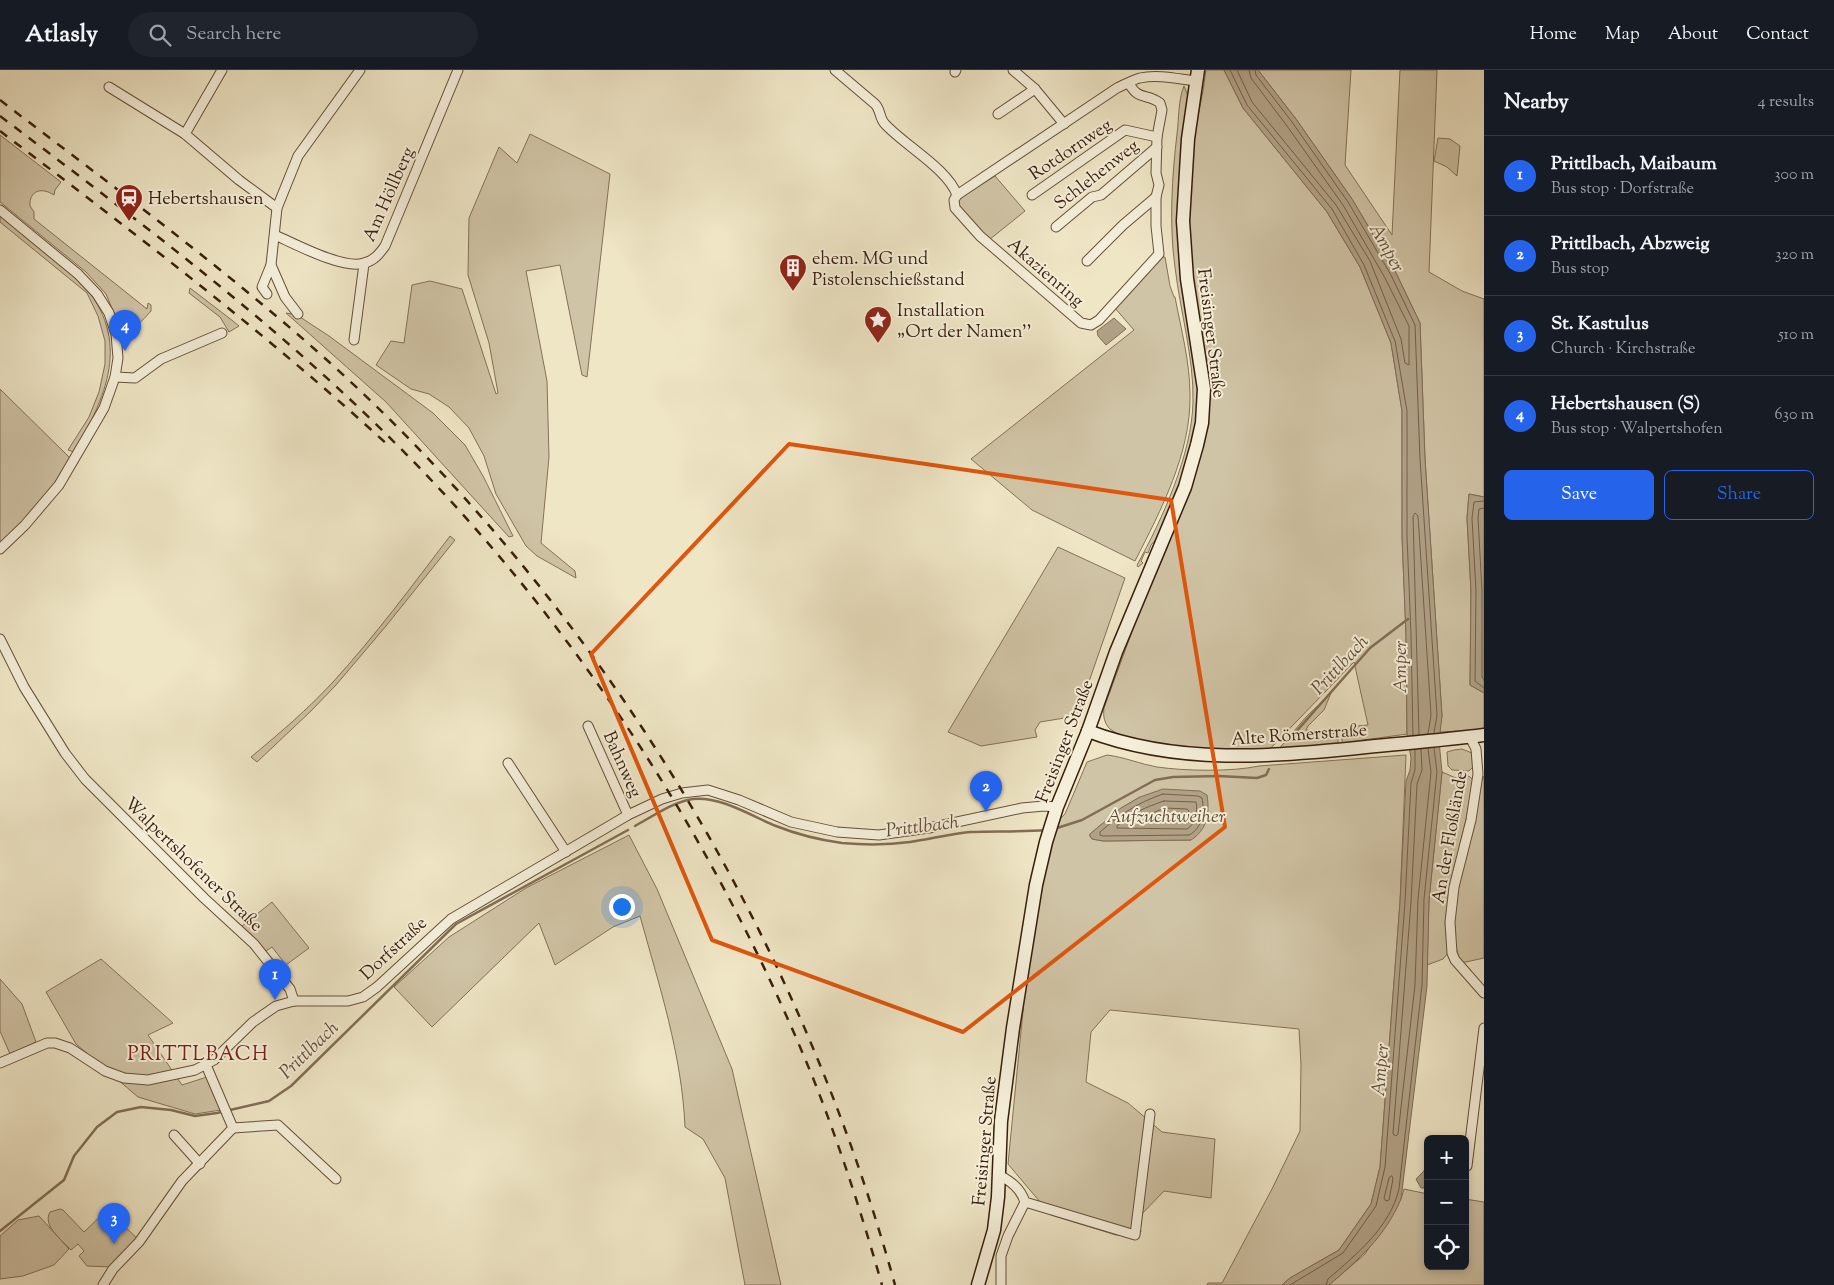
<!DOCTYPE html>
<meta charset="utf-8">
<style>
body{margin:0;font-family:"Sorts Mill Goudy",serif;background:#20242c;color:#f1f3f6}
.controls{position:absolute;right:15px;bottom:15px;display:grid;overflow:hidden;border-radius:8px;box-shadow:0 2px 8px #0003}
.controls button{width:45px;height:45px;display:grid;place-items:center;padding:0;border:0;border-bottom:1px solid #363941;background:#171b24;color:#f1f3f6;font:25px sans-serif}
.you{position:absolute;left:621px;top:836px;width:18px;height:18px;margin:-12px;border:4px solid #fff;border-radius:50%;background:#1a73e8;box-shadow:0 0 0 8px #1a73e833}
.badge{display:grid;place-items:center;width:32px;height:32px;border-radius:50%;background:#2563eb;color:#fff;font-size:16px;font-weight:700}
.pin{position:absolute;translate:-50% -41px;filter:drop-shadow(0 1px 2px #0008)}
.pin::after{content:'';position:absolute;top:26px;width:18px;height:15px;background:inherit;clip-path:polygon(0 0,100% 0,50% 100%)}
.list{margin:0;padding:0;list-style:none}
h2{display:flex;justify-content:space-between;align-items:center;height:65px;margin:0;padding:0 20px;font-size:21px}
h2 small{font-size:16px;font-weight:400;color:#9ea1a6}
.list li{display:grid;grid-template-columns:32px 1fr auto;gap:15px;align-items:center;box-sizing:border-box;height:80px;padding:0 20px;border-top:1px solid #363941}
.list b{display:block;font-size:19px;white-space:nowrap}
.list p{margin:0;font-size:16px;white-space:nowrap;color:#9ea1a6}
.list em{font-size:16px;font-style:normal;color:#9ea1a6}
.actions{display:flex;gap:10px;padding:15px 20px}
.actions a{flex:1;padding:11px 0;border:1px solid #2563eb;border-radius:8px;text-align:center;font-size:18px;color:#2563eb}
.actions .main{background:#2563eb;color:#fff}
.icon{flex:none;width:28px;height:28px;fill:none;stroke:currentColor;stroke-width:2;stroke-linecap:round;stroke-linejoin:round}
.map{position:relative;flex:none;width:1484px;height:1215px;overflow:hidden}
header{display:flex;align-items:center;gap:30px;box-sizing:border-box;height:70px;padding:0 25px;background:#171b24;border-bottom:1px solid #363941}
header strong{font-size:24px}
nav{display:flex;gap:28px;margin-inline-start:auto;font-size:18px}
.search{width:350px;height:45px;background:#20242c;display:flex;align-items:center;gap:12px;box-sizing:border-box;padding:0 18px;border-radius:28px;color:#9ea1a6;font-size:19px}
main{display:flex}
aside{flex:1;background:#171b24}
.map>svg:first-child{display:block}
.green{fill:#d0c4a6;stroke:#847159;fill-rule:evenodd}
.water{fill:#b1a287;stroke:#816d56}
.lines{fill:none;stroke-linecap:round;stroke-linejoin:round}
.shore{stroke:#74604a;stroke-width:1}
.stream{stroke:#816d56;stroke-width:2.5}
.street-casing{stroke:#66503a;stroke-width:11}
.secondary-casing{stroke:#381e0c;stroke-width:15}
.street{stroke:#f5efda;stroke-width:9}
.secondary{stroke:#f5efda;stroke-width:12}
.rail{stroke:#381e0c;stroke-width:2.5;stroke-dasharray:9 9;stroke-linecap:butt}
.marked{fill:none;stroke:#df560c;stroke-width:4;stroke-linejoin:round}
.labels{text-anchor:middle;stroke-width:4;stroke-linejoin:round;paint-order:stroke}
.street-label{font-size:18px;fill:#381e0c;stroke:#f5efda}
.poi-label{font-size:18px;fill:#381e0c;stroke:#f5efda;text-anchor:start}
.water-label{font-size:19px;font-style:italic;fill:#624c37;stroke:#f5efda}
.quarter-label{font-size:20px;letter-spacing:1px;fill:#7a1f14;stroke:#f5efda}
</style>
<header>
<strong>Atlasly</strong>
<div class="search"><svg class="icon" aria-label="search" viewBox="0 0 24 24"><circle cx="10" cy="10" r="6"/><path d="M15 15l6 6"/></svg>Search here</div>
<nav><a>Home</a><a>Map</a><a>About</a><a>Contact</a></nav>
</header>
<main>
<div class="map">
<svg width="1484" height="1215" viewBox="0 0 1484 1215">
<rect width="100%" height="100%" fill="#efe6c6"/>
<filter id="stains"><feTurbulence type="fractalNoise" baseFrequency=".004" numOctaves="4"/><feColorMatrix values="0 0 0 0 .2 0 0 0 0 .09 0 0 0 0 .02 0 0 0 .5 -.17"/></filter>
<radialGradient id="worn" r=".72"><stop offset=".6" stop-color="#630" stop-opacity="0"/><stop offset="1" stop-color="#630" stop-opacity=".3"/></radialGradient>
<g class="green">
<path d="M 1206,0 L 1224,0 L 1243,38 L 1327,142 L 1360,197 L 1391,273 L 1402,341 L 1402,466 L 1406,565 L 1407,664 L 1342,673 L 1342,664 L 1358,656 L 1368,655 L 1354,592 L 1269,680 C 1232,681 1139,682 1110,659 C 1104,653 1103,646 1104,638 L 1137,548 L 1167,478 L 1203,377 L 1188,179 L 1193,72 L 1203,21 Z"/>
<path d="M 1258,0 L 1351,0 L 1345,95 L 1392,165 L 1400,0 L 1437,0 L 1429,202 L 1462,221 L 1484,229 L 1484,427 L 1469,424 L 1467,448 L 1471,521 L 1470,615 L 1484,623 L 1484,660 L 1439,662 L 1442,646 L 1425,389 L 1420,253 L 1396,203 L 1352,129 L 1296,49 Z"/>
<path d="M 1184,16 L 1188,26 L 1183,66 L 1198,302 L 1198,353 L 1182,410 L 1158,467 L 1151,475 L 1148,483 L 1145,482 L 1141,491 L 1143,493 L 1138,497 L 1137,495 C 1162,450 1192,384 1193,332 C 1194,287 1180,241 1175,197 C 1169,157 1172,105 1177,64 C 1179,49 1178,30 1184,16 Z"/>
<path d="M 530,64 L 610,104 L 587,307 L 582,305 L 560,195 L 526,201 L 547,311 L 549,387 L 541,473 L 575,501 L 576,508 L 537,486 L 526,476 L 496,424 L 484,386 L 469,358 L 449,337 L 429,324 L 411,319 L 376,295 L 391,271 L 404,273 L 412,215 L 430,211 L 462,219 L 496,324 L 498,323 L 489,273 L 468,205 L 469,148 L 499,77 L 517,93 Z"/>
<path d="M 0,65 L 61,112 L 55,120 L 54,125 C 42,117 29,120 30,136 L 34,142 L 34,149 L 147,239 L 148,233 L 151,235 L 151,241 C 143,250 132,264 119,255 L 106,224 L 86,202 L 0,132 Z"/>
<path d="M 1438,68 L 1450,69 L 1460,76 L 1457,106 L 1447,97 L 1434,91 Z"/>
<path d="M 995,106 L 1025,141 L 989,170 L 958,137 L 958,133 L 960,128 Z"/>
<path d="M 0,144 C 17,158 33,172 50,185 C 59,193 69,200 77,208 C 132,265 110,321 74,382 L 68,380 L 89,347 L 99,322 L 105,294 L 105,271 L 98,246 L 87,223 L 0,152 Z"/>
<path d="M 1160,187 L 1165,187 L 1170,216 L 1174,227 L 1175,227 C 1181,259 1190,292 1190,325 C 1191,383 1161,440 1135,491 L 1032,440 L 971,389 L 1134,260 L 1114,237 Z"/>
<path d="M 190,218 L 233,251 L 239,256 L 229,262 L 220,247 L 189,223 Z"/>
<path d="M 286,243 L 297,245 L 329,266 L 433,343 L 465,375 L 483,406 L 513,466 L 509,467 L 386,332 Z"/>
<path d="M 0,319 L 70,388 C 51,422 28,447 0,474 Z"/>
<path d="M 450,466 L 455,470 L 386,556 L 336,615 L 311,641 L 257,692 L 251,687 C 280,663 308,639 333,612 C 375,566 412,516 450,466 Z"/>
<path d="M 1058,477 L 1125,508 L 1077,646 L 1040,652 L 1035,660 L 1037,667 L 981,676 L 948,662 Z"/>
<path d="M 1331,623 L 1324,640 L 1308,656 L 1306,660 L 1338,664 L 1338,673 L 1277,681 L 1306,647 Z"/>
<path d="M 1462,679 L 1472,683 L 1473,697 L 1469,701 L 1452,700 L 1448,696 L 1447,682 L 1454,680 Z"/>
<path d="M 1107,685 C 1124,687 1140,694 1157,697 C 1185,701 1231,702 1259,696 L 1406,685 L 1400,832 L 1380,1097 L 1371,1134 L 1339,1180 L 1290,1208 L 1282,1215 L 1207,1215 L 1208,1213 L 1222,1213 L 1272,1119 L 1300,1061 L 1301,994 L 1299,959 L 1110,940 L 1091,962 L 1086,1012 L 1128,1033 L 1162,1062 L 1215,1069 L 1211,1128 L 1164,1121 L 1138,1148 L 1141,1162 L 1116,1165 L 1051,1145 L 1008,1094 L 1028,890 L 1051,773 L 1059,750 L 1065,744 L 1087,692 ZM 1140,727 L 1191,770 L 1103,771 L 1092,769 L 1090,766 L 1090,764 L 1121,738 Z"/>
<path d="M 1442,702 L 1456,708 L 1469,706 L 1473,710 L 1466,749 L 1450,818 L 1445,852 L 1448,883 L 1443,889 L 1427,895 L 1429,830 Z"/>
<path d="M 1484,706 L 1484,888 L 1461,893 C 1446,857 1459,816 1466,780 C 1471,757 1476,735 1481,712 Z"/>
<path d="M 629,765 L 657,819 L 732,999 L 781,1215 L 745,1215 L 725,1108 L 703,1069 L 685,1057 C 682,985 659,915 640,846 L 613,857 L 555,895 L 539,853 L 432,957 L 394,917 L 449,867 L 526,818 Z"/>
<path d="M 272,832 L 309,878 L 286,895 L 272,877 L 266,881 L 242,856 Z"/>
<path d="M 101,889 L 173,953 L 148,965 L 182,1015 L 207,1007 L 221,1040 L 195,1044 L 138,1027 L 76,974 L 46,922 Z"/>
<path d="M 0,909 L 22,934 L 36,972 L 10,984 L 0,961 Z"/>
<path d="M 1404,1119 L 1428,1124 L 1428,1196 L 1465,1196 L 1465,1129 L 1484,1132 L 1484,1215 L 1329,1215 L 1365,1184 L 1401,1129 Z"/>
<path d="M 60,1139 L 63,1140 L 84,1162 L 107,1140 L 139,1170 L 113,1197 L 87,1196 L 79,1186 L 84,1181 L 78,1174 L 71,1180 C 62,1170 42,1156 50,1142 Z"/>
<path d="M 39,1146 L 69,1179 L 54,1195 L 23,1206 L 0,1209 L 0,1166 L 18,1150 Z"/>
</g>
<g class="water">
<path d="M 1224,0 L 1258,0 L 1296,49 L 1352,129 L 1396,203 L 1420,253 L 1425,389 L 1442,646 L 1439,671 L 1442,702 L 1429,830 L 1427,916 L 1401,1129 C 1385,1167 1359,1189 1329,1215 L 1282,1215 L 1290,1208 L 1339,1180 L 1371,1134 L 1380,1097 L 1400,832 L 1406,711 L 1410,700 L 1411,688 L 1407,664 L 1406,565 L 1402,466 L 1402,341 L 1391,273 L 1360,197 L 1327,142 L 1243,38 Z"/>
<path d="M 1114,248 L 1126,259 L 1106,275 L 1098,266 L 1097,261 Z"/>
<path d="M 1469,424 L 1484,427 L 1484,623 L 1470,615 L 1471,521 L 1467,448 Z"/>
<path d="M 1163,719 L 1200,721 L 1207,725 C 1210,743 1207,760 1191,770 L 1103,771 L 1092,769 L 1090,766 L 1090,764 L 1121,738 L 1140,727 Z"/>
<path d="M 1428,1088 L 1428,1118 L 1421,1118 L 1416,1109 L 1424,1101 Z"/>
</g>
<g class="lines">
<g class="shore">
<path d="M 1230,0 L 1247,35 L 1332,139 L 1364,195 L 1395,271 L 1407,341 L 1407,466 L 1411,565 L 1413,665"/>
<path d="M 1237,0 L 1252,32 L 1336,135 L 1370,191 L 1401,269 L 1405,293 L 1409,295 L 1409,256 L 1385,208 L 1343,135 L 1287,56 L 1251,8 L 1249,0"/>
<path d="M 1255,0 L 1256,5 L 1292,52 L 1348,132 L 1391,205 L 1415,255 L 1420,389 L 1437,645 L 1434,663"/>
<path d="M 1484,431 L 1474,432 L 1472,448 L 1476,521 L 1475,611 L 1484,618"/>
<path d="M 1484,438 L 1479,439 L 1478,448 L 1482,521 L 1482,607 L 1484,610"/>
<path d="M 1419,664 L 1413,446 L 1415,443 L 1418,446 L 1431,645 L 1428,664"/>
<path d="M 1421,679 L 1422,700 L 1417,714 L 1411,832 L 1393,1064 L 1396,1066 L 1398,1064 L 1415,915 L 1418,829 L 1431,702 L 1428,679"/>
<path d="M 1163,724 L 1198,726 L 1202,728 C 1205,741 1202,759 1189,765 L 1103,766 L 1100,765 L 1100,762 C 1121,744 1137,733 1163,724 Z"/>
<path d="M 1164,731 L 1196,732 C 1198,741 1195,755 1187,759 L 1117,758 L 1117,756 C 1132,743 1146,737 1164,731 Z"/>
<path d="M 1165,738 L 1187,739 L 1189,741 L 1184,752 L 1141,751 L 1141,748 Z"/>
<path d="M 1392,1106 L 1393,1109 L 1389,1130 L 1386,1131 L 1384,1128 L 1389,1108 Z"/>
<path d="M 1290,1215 L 1343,1183 L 1376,1136 L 1385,1097 L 1405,832 L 1411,713 L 1415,700 L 1415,680"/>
<path d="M 1326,1215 L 1328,1209 C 1357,1184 1390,1157 1399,1119 L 1422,915 L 1424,829 L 1437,702 L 1434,678"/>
</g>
<g class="stream">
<path d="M 1287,672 L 1370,578 L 1408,549"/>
<path d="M 635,756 C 653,746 673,732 693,729 C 721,726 751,746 776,756 C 796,764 820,770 842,773 C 864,775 888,775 910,772 C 930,769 950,764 970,762 C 996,761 1021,762 1046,760"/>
<path d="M 1054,759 L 1082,750 L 1155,710 L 1173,707 L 1219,706 L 1257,708 L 1266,705 L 1269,699"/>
<path d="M 0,1161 L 64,1110 L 74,1086 L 97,1057 L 117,1042 L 141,1037 L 171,1040 L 195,1046 L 217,1043 L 269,1031 L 291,1016 L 456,854 L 628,760"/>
</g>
<defs>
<g id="street">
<path d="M 835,0 L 875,34 C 881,40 879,48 885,54 C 904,75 948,99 957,125"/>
<path d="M 1013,0 L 1035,19 L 1064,54"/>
<path d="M 955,2 L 956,0"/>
<path d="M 1129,13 C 1138,31 1147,23 1160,33 L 1162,40 L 1157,67 L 1156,103 L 1159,115 L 1156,127 L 1156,156 L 1159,184 L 1099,250 L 1091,255 L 1081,253 L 980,166 L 955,138 L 954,130 L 957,125 L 1117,18 C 1124,15 1132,10 1140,8 C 1158,4 1178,9 1196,11"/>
<path d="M 109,17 L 185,64 L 239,110 L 277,138"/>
<path d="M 998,44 L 1035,19"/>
<path d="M 185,64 L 222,0"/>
<path d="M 1032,125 L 1125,60 L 1157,67"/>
<path d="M 0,140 L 78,204 L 97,224 L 109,243 L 116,264 L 118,288 L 115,307 L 104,338 L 59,415 L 25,455 L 0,479"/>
<path d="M 1056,157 L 1092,127 L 1101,125 L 1157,77"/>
<path d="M 275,165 C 295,174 344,200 364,193 C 374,191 380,183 385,176 L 458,0"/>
<path d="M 1087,191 L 1123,155 L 1156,127"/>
<path d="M 267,224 L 262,217 L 271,195"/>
<path d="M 298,244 L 285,227 L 271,195 L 277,138 L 298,86 L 360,0"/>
<path d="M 354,270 L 364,194"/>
<path d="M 115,307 L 135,308 L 161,289 L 222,263"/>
<path d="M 0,569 L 24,617 L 65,683 L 85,709 L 204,828 L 254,874 L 290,919 L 294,931"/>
<path d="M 588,656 L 628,745"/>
<path d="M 1470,667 L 1476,679 L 1478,704 L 1471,750 L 1454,817 L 1450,852 L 1452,883 L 1455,890 L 1484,923"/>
<path d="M 508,693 L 566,782"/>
<path d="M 0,993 L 47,973 L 55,973 L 70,978 L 105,1001 L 124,1008 L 148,1010 L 195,1000 L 214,990 L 253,952 L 276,936 L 294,931 L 348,931 L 363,927 L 377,917 L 451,849 L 628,745 L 662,729 L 682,723 L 708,720 L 739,730 L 791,752 L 837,762 L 879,765 L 929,758 L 1022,738 L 1044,736 L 1057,737"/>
<path d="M 233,1058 L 278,1055 L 336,1109"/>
<path d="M 174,1065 L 200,1094"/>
<path d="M 1467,1096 L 1484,958"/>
<path d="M 998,1104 C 1011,1112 1020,1117 1025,1132 L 1135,1165 L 1150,1044"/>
<path d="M 103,1215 L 113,1199 L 139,1172 L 182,1111 L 233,1058 L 206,995"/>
<path d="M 1001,1215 L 1001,1186 L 1008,1166 L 1025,1132"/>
</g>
<g id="secondary">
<path d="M 1088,661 C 1177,695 1273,687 1366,677 C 1406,673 1445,670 1484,665"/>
<path d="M 978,1215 L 994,1160 L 998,1127 L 1001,1051 L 1013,958 L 1036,815 L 1046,772 L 1057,737 L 1088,661 L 1116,582 L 1185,417 L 1197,375 L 1202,353 L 1204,319 L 1187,209 L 1183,151 L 1188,69 L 1198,0"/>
</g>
</defs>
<use href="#street" class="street-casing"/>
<use href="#secondary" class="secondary-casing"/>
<use href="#street" class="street"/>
<use href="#secondary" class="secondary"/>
<g class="rail">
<path d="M 0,30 C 111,115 224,198 328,291 C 600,537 798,862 895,1215"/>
<path d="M 0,46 C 132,146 265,245 383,361 C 569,543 715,768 813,1008 C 840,1076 862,1145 882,1215"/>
<path d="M 0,61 C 133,162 266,263 389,376"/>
</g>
</g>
<path class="marked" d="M 789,374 L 1171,430 L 1225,757 L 963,962 L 712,870 L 591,584 Z"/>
<defs>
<symbol id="station-pin" viewBox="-11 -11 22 30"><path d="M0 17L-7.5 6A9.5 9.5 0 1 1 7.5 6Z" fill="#8f2418" stroke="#f5efda"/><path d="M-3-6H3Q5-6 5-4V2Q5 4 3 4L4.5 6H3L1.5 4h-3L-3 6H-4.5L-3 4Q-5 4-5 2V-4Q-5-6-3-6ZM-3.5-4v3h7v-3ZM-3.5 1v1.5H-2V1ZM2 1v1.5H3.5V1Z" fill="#fff"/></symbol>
<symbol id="building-pin" viewBox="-11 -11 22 30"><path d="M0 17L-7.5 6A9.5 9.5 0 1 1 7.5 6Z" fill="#8f2418" stroke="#f5efda"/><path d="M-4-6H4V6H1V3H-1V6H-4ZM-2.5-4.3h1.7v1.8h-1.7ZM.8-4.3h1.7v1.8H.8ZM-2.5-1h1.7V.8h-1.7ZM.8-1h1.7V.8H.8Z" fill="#fff"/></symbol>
<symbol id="sight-pin" viewBox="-11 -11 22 30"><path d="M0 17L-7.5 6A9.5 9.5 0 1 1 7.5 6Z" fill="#8f2418" stroke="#f5efda"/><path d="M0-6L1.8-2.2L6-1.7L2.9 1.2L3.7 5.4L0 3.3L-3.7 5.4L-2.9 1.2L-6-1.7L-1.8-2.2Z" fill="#fff"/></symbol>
</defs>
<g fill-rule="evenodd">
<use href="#station-pin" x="113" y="112" width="32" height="43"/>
<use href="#building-pin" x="777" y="182" width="32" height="43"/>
<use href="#sight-pin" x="862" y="234" width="32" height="43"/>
</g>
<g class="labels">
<g class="street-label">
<text transform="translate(1070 79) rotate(-34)" y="6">Rotdornweg</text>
<text transform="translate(1096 104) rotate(-38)" y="6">Schlehenweg</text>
<text transform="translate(388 124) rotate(-66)" y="6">Am Höllberg</text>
<text transform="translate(1046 202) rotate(41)" y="6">Akazienring</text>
<text transform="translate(1212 263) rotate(83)" y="6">Freisinger Straße</text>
<text transform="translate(1299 664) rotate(-4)" y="6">Alte Römerstraße</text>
<text transform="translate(1064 671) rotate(-69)" y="6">Freisinger Straße</text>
<text transform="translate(623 694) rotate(66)" y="6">Bahnweg</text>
<text transform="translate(1449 767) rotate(-80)" y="6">An der Floßlände</text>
<text transform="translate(194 794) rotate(44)" y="6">Walpertshofener Straße</text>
<text transform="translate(393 878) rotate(-43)" y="6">Dorfstraße</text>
<text transform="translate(984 1071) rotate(-85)" y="6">Freisinger Straße</text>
</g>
<g class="poi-label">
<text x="148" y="134">Hebertshausen</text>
<text x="812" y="194">ehem. MG und<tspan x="812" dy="21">Pistolenschießstand</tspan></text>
<text x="897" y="246">Installation<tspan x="897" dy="21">„Ort der Namen''</tspan></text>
</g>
<g class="water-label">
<text transform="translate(1388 177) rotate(61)" y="7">Amper</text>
<text transform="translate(1339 594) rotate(-47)" y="7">Prittlbach</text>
<text transform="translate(1399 597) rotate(-90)" y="7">Amper</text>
<text x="1166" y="752">Aufzuchtweiher</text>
<text transform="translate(922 755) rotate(-7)" y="7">Prittlbach</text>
<text transform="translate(308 979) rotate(-44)" y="7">Prittlbach</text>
<text transform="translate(1379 1000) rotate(-85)" y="7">Amper</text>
</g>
<g class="quarter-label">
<text x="198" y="990">PRITTLBACH</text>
</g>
</g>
<rect width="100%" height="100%" filter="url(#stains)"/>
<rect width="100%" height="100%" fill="url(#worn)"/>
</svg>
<div class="controls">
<button>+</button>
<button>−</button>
<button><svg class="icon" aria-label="locate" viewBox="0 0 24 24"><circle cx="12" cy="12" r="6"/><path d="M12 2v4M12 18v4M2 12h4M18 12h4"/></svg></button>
</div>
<div class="you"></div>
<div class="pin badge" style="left:275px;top:930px">1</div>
<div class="pin badge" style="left:986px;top:742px">2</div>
<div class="pin badge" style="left:114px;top:1174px">3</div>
<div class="pin badge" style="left:125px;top:281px">4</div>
</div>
<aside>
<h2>Nearby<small>4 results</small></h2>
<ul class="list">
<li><span class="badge">1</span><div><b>Prittlbach, Maibaum</b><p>Bus stop · Dorfstraße</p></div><em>300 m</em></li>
<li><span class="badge">2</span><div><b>Prittlbach, Abzweig</b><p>Bus stop</p></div><em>320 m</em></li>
<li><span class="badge">3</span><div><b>St. Kastulus</b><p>Church · Kirchstraße</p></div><em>510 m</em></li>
<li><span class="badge">4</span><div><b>Hebertshausen (S)</b><p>Bus stop · Walpertshofen</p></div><em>630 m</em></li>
</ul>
<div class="actions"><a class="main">Save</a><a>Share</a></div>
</aside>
</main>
